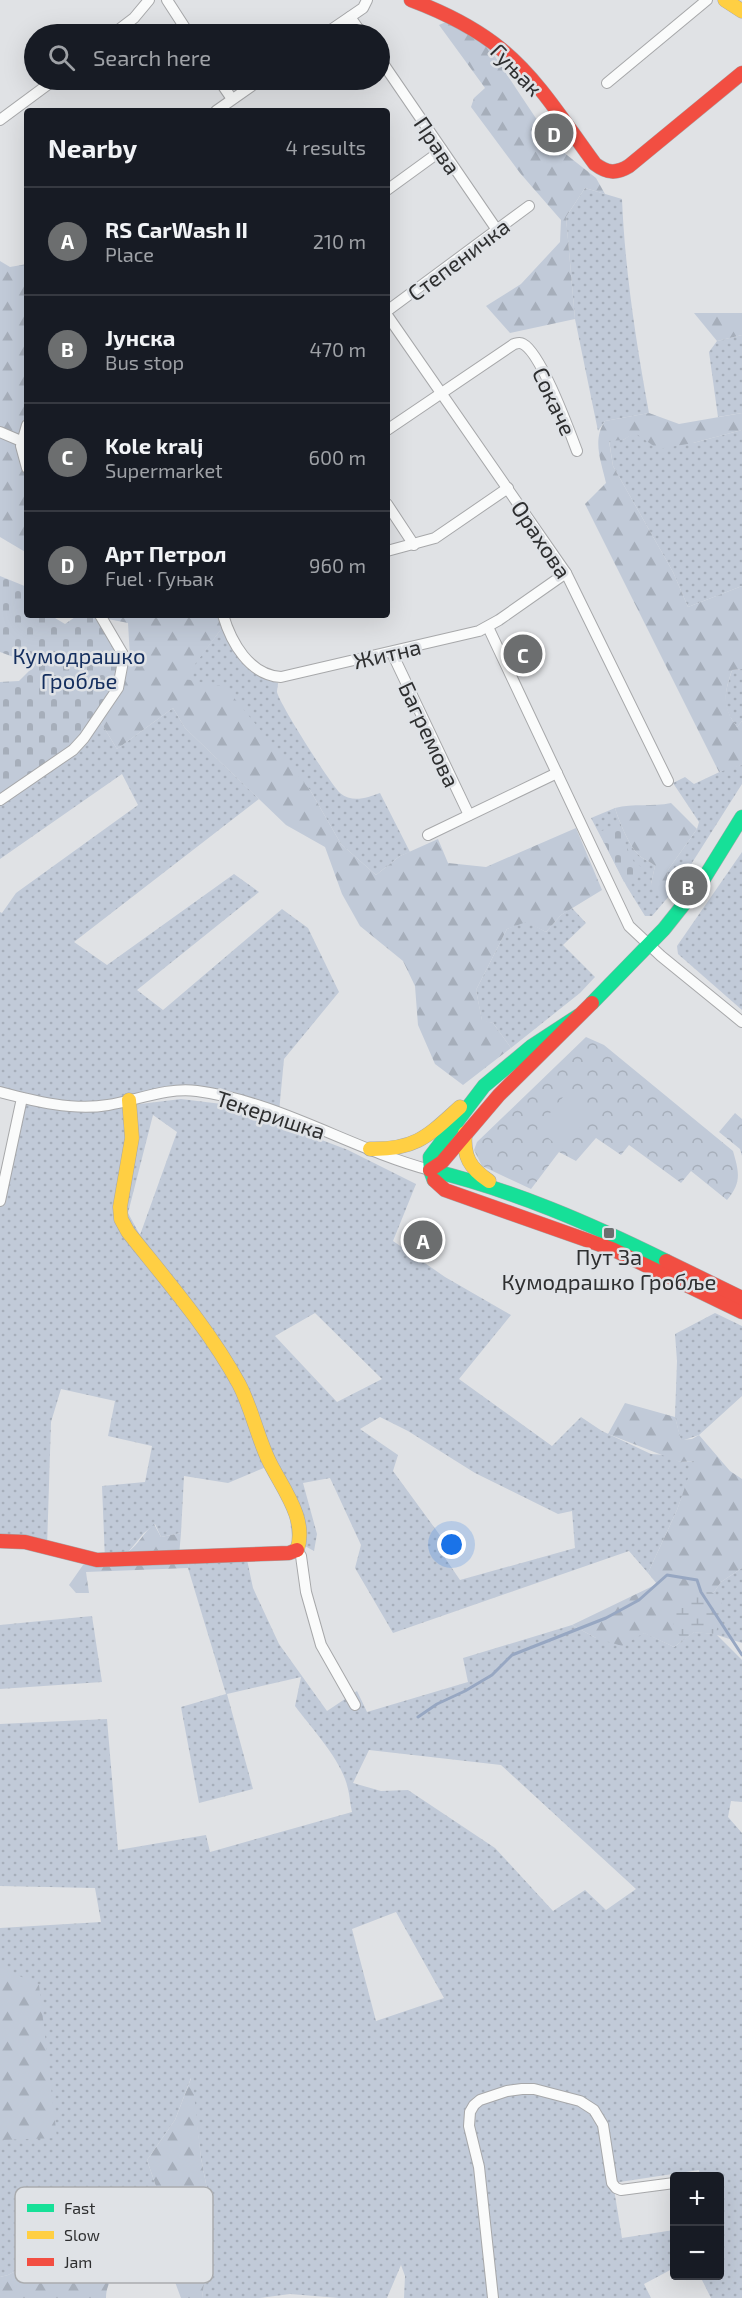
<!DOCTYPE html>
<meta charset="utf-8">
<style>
:root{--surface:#171b24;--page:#242831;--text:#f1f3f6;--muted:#9ea1a6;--line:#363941;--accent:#6c6e6f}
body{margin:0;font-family:"Exo 2",sans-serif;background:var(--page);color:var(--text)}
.controls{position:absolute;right:18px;bottom:18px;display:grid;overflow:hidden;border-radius:6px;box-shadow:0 6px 24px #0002}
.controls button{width:54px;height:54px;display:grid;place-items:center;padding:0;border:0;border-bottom:2px solid var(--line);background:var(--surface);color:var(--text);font:30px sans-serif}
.you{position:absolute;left:452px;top:1545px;width:21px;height:21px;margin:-15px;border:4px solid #fff;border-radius:50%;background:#1a73e8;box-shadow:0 0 0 9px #1a73e833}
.badge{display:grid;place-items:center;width:39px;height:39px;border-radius:50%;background:var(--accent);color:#fff;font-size:20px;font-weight:700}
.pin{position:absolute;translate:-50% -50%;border:3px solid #fff;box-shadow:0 2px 6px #0006}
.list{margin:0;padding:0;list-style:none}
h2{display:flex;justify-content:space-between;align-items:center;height:78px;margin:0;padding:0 24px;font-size:26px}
h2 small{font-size:20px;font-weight:400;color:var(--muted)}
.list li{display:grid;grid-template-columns:39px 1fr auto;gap:18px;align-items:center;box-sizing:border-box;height:108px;padding:0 24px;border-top:2px solid var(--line)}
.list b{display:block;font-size:22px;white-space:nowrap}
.list p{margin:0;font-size:20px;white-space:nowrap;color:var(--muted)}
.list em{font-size:20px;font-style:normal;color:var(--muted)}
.icon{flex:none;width:33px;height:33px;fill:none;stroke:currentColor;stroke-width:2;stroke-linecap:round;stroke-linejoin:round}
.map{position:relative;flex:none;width:742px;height:2298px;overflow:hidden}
.search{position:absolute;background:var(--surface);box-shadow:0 6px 24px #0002;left:24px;top:24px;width:366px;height:66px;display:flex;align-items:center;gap:15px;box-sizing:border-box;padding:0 21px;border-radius:33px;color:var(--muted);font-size:22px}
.panel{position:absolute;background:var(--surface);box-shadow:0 6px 24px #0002;left:24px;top:108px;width:366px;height:510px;border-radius:6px}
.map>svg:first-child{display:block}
</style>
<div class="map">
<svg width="742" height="2298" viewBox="0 0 742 2298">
<defs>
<pattern id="grass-dots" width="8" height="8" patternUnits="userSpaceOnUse" patternTransform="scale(1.5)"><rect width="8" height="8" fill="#c1cad8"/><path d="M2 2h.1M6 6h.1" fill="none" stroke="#a6aeba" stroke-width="1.8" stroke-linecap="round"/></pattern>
<pattern id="forest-firs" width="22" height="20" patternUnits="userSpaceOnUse" patternTransform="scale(1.5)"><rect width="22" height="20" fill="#c1cad8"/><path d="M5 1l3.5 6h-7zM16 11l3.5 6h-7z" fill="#a6aeba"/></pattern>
<pattern id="wetland-marsh" width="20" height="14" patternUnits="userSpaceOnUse" patternTransform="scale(1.5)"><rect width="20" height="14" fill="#c1cad8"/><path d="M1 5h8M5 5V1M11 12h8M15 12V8" fill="none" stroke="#a6aeba"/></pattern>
<pattern id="cemetery-stones" width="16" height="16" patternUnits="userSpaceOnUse" patternTransform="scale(1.5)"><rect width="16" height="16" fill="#c1cad8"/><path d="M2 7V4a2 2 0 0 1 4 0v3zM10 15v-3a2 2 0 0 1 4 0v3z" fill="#a6aeba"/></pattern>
<pattern id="park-crowns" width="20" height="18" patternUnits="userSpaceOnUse" patternTransform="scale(1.5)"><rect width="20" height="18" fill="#c1cad8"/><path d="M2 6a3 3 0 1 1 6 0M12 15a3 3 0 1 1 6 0" fill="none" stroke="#a6aeba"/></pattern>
</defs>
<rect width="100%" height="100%" fill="#e0e2e5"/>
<g fill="url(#grass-dots)" fill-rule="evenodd">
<path d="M585,188L622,199C625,271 636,342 649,413L605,421L598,431L575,319L566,217Z"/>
<path d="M742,335V413L718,417L709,352L717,341Z"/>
<path d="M742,430V586L688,607L673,572L613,466L609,440H623L635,432L693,443Z"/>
<path d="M222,628C236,658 244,674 278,683C278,686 277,689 277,692C279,703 331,785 340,793C352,803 367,798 380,793L410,852L400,856L376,875L341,844L310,790L183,679Z"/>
<path d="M742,669V721L737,727C721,705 724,696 732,670Z"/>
<path d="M173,708L185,728L259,799L74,942L107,965L234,874L259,892L137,990L163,1010L282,909L308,928L339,992L284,1059L279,1112L196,1091L130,1100L140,1104L181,1099L230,1105L348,1150L416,1184L393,1241L445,1277L511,1315L459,1379L552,1446L581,1417L602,1431L651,1454L667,1455L680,1462L695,1461L677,1510L648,1573L629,1551L393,1633L355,1568L361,1545L330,1478L303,1483L317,1534L314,1551L292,1539L288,1497L271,1465L228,1483L184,1476L181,1533L161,1537L155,1524L144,1533L129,1551L105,1560L102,1486L145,1482L152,1446L108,1436L115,1401L61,1389L51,1422L47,1548L0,1541V1201L22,1098L0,1092V912L2,913L16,893L138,805L122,774L0,859V800L97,716L117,749ZM153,1115L177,1132L140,1235L128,1213ZM315,1313L382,1379L337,1402L275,1336ZM380,1417L408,1431L475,1473L558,1514L572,1511L575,1548L460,1580L441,1552L442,1538L393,1471L398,1455L360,1429Z"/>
<path d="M742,765V784L690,866L670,895L652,916H645L627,887L591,818L615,808C619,821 629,846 639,855C644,860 650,861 655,866L651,884L667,891L668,870L697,829L699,822L673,783L685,777L694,784L728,768Z"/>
<path d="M742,852V1010L678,954L677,946Z"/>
<path d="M572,908L586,923L563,945L595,977L580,993L511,1048L493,1023L482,1021L476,990L507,929L526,921L546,932L561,915Z"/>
<path d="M715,1313L742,1326V1396L699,1435L681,1441L675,1417L677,1361L675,1334Z"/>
<path d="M246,1555L253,1588L279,1644L327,1711L357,1691L367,1712L468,1682L463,1658L572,1625L596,1638L645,1633L674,1647L694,1632L716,1634L708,1601L721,1582L742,1568V1643L717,1635L742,1660V1802L731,1801L728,1817L742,1833V2298H711L700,2276H720V2176H700L699,2170L613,2183L622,2238L674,2230V2268L644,2284L651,2298H404L405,2276L401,2265L387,2298H339L290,2294L260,2298H202L213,2220L201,2158L191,2078L175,2120L147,2160L164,2210L163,2251L42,2257L8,2275L0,2277V1928L101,1922L95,1888L0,1886V1724L107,1719L118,1850L206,1835L210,1852L352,1812C350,1804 350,1797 348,1789C342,1760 312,1729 295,1706L301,1677L227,1694L253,1789L199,1803L181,1707L226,1694L188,1568L189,1556ZM369,1750L501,1765L636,1889L606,1910L585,1890L553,1911L495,1848L408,1790L381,1791L353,1783ZM396,1912L444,1998L376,2021L352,1929Z"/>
<path d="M92,1616L102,1682L0,1689V1625Z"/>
</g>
<g fill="url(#forest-firs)">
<path d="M448,21L490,49L553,144L596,178L605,194L585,188L566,217L575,319L510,333L486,306L521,284L560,242L561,220L520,173L471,107L474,98L485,88L439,25Z"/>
<path d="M0,261L10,267L27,264V553L0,537Z"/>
<path d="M694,313H742V335L717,341Z"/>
<path d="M649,413L679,424L742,413V430L693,443L658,449L635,433L623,440L609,441L613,466L673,572L688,607L742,586V669L732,670C724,694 722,706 737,727L742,721V765L719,772L585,504L606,483C601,461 592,440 605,421Z"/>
<path d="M99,615H218L222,628L184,679L225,687L310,790L341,844L376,875L400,856L438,839L448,863L486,867L576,828L602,890L561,915L546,932L526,922L507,929L476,990L482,1020L493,1023L511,1048L463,1085L435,1064L418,1025L415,986L403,961L360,926L342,894L325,847L286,825L185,728L173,708L117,749L97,716L118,688L130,658L128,623L108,619Z"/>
<path d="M671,803L697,829L668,870L666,892L660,895L655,892L651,884L655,866C650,861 644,860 639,855C629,846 619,821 615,808C633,803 653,807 671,803Z"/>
<path d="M625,1403L675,1417L681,1440L692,1439L699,1435L730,1471L742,1479V1568L721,1582L708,1601L716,1634L694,1632L674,1647L644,1633L622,1646L596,1638L572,1625L657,1584L648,1573L677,1510L694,1461L680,1462L608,1434Z"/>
<path d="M154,1524L161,1537L181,1533L179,1556H189L188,1568L86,1572L89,1593H76L69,1585L83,1565C98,1562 116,1561 128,1552C138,1545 144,1532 154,1524Z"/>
<path d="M0,1967L39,1985L57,2138L0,2140Z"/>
<path d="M192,2076L201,2158L213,2220L202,2298H181L172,2274C148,2270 106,2263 106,2298H0V2277L8,2275L42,2257L162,2251L164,2210L147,2160L175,2120Z"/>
</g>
<path fill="url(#wetland-marsh)" d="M705,1588L722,1599L716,1634L694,1632L682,1641L670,1617C684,1608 690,1596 705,1588Z"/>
<g fill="url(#cemetery-stones)">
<path d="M0,576L27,587V615H50L65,624L78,615H94L122,650V673L73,750L0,800V682L19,681L35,665L0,652Z"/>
<path d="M619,824L626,839L624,842L634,862L644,869L637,879L624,882L599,832Z"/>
</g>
<g fill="url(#park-crowns)">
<path d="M586,1037L604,1045L733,1151C739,1172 742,1182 727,1200L691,1171L681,1183L629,1145L621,1155L596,1138L576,1161L559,1152L531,1189L482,1166L474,1150L477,1142Z"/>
<path d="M735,1113L742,1119V1156L740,1149L719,1132Z"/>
</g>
<path fill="#c1cad8" d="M567,1092L592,1112L562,1149L537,1129Z"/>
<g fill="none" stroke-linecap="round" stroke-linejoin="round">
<path stroke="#97a7c2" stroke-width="3" d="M418,1717L437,1704L465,1691L492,1675L512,1655L606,1618L639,1600L667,1575L697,1580L701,1592L742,1655"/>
<defs>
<g id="street">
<path d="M167,0L189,34"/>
<path d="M350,17L362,34"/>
<path d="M113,34L134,18L149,0"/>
<path d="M325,34L363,8L367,0"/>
<path d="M380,59L497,230"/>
<path d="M219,80L232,99"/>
<path d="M607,83L707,0"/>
<path d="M216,111L260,80"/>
<path d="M0,120L54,80"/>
<path d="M387,190L442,150"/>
<path d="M387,311L529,206"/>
<path d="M387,315L566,573L668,781"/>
<path d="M27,425L21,446L27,468"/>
<path d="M387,430L514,344C518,343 520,342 523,344C541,353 569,430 577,451"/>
<path d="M0,432L21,441"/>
<path d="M387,504L414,545"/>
<path d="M387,551L435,538L508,488"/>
<path d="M223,615C231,642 249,675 281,677L479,631L499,620L566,573"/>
<path d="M488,627L629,926L661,956L742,1022"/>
<path d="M392,653L469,815"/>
<path d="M0,800L73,750L84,738L118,688L124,656L100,615"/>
<path d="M428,835L557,773"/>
<path d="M0,1092C34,1101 73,1111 108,1105C138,1100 167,1087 197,1091C280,1102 351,1149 430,1170"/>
<path d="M0,1201L22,1098"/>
<path d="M297,1550L301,1556L306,1592L321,1645L355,1705"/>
<path d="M493,2298L479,2167L469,2126L470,2112L474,2105L480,2100L507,2091L522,2089H534L580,2101L594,2110L603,2125L612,2183L616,2188L621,2190L674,2183"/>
</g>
<g id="fast">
<path d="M592,1003L664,929L703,880L742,817"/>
<path d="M430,1170C513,1190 589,1223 666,1261"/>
<path d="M434,1180L431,1172L430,1157L484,1086L532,1046L578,1016"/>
</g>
<g id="slow">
<path d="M725,0L742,11"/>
<path d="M129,1100L132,1138L120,1207L121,1219L128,1232C167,1281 209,1329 239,1384C252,1409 257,1436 269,1461C282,1488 308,1519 297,1550"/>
<path d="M465,1133C463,1157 470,1168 489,1181"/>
<path d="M370,1149C416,1150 428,1136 460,1107"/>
</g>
<g id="jam">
<path d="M411,0C443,12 474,27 501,49C539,80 566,125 595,164C607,173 616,174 629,166L742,73"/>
<path d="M430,1170L442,1162L499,1095L592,1003"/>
<path d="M434,1180L445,1190L612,1249L742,1312"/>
<path d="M666,1261L742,1298"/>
<path d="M0,1541L25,1542L97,1560L289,1553L297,1550"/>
</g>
</defs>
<use href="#street" stroke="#a7a8aa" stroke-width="12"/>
<use href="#fast" stroke="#a7a8aa" stroke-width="15"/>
<use href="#slow" stroke="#a7a8aa" stroke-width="15"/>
<use href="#jam" stroke="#a7a8aa" stroke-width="15"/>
<use href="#street" stroke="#fafbfb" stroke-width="10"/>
<use href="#fast" stroke="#16e098" stroke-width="14"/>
<use href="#slow" stroke="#ffcf43" stroke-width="14"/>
<use href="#jam" stroke="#f24e42" stroke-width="14"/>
</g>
<rect fill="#6c6e6f" stroke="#dfe2e6" stroke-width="2" x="603" y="1227" width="12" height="12" rx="3"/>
<g text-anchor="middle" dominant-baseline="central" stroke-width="5" stroke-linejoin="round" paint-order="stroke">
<g font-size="22" fill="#2e2f30" stroke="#dfe2e6">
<text transform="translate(517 69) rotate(46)">Гуњак</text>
<text transform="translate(438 145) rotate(56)">Права</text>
<text transform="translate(458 259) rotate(-37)">Степеничка</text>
<text transform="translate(555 401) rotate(65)">Сокаче</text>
<text transform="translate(542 539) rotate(56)">Орахова</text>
<text transform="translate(387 653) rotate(-13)">Житна</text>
<text transform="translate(430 734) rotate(65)">Багремова</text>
<text transform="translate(271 1114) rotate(18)">Текеришка</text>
</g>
<g font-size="22" fill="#142e5e" stroke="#dfe2e6">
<text x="79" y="655">Кумодрашко<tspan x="79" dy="25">Гробље</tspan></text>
</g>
<g font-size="22" fill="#2e2f30" stroke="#dfe2e6">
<text x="609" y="1256">Пут За<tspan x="609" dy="25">Кумодрашко Гробље</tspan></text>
</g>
</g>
<rect x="15" y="2187" width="198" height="96" rx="9" fill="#dfe2e6" stroke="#aaacaf" stroke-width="1.5"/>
<rect x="27" y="2204" width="27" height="8" fill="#16e098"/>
<rect x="27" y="2231" width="27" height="8" fill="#ffcf43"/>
<rect x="27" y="2258" width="27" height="8" fill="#f24e42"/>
<g font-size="16" fill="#2e2f30">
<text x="64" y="2214">Fast</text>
<text x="64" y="2241">Slow</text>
<text x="64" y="2268">Jam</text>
</g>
</svg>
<div class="controls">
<button>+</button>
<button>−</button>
</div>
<div class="you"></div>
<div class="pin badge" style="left:423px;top:1240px">A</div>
<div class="pin badge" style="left:688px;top:886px">B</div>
<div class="pin badge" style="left:523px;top:654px">C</div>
<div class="pin badge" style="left:554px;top:133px">D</div>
<div class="search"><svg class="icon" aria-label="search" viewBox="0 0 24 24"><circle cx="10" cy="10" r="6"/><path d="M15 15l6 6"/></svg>Search here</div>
<section class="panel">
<h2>Nearby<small>4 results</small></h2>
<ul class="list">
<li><span class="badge">A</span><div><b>RS CarWash II</b><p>Place</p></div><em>210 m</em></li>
<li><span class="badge">B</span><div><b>Јунска</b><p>Bus stop</p></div><em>470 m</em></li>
<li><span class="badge">C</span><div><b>Kole kralj</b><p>Supermarket</p></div><em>600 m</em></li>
<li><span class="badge">D</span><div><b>Арт Петрол</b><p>Fuel · Гуњак</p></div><em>960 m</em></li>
</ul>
</section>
</div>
